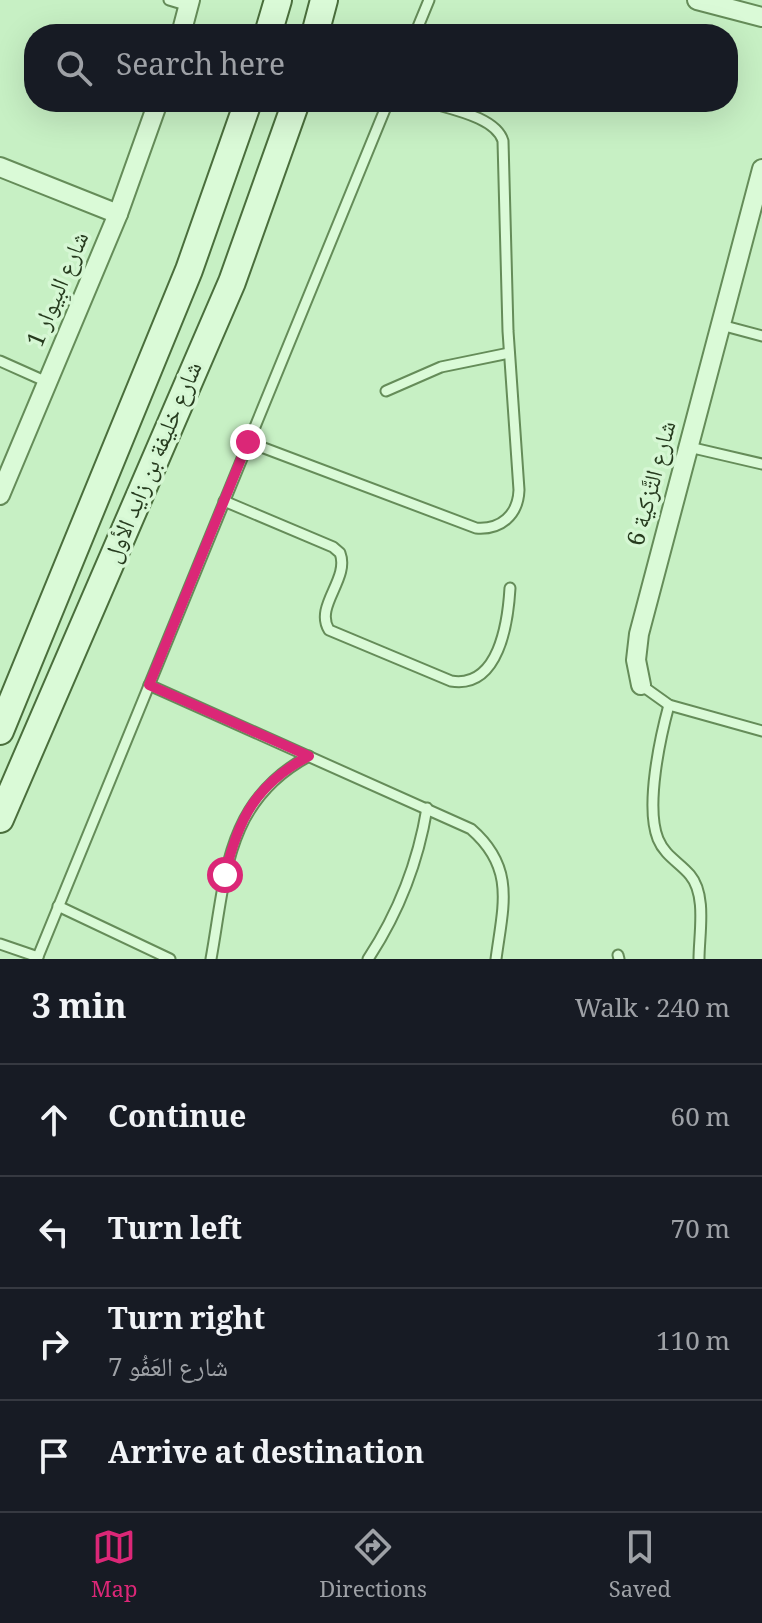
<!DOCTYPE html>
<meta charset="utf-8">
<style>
:root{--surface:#171b24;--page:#20242c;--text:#f1f3f6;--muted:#9ea1a6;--line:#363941;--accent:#db2777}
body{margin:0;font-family:Georgia,"Noto Naskh Arabic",serif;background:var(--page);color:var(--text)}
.stop{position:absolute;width:24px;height:24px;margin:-18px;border:6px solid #db2777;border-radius:50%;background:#fff}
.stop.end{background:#db2777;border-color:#fff;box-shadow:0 2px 8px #0008}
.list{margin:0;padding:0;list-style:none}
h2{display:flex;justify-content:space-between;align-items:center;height:104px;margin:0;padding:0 32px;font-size:34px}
h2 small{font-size:26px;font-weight:400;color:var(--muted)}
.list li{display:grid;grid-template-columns:52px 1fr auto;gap:24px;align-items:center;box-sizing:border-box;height:112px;padding:0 32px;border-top:2px solid var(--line)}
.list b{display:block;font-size:30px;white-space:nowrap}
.list p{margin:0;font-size:26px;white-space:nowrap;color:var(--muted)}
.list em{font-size:26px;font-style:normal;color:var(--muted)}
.icon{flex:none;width:44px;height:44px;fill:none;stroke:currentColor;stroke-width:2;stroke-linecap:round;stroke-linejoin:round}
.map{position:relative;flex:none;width:762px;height:959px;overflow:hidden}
.search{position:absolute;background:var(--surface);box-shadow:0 8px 32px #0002;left:24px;right:24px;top:24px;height:88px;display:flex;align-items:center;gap:20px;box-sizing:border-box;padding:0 28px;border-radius:32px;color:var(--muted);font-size:30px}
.sheet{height:552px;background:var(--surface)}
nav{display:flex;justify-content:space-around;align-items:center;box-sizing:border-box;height:112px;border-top:2px solid var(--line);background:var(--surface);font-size:22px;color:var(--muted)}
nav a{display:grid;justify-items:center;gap:4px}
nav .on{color:var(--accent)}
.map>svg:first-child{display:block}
</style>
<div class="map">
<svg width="762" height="959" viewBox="0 0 762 959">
<rect width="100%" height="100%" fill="#c7f0c4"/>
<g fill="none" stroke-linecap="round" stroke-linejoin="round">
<defs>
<g id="service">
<path d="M169,0L189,6"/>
<path d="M415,34L429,0"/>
<path d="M721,325L762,336"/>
<path d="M0,361L47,382"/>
<path d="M386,391L441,367L509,353"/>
<path d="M248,442L476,528C501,530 518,515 519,490L508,331L503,141C496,117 450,109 428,102"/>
<path d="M689,447L762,464"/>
<path d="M224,501L333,547L340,553C350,579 314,606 329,630L451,681C499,689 508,622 510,588"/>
<path d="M149,685L471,829C516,868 503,906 496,959"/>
<path d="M641,685L669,705L762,731"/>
<path d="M669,705C660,738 645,807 658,839C665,856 679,862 690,875C707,895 699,934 699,959"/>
<path d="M58,906L170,959"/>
<path d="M0,944L38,957"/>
<path d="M618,955L619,959"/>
<path d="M37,959L388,102"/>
<path d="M211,959C226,876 225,801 309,756"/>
<path d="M368,959C399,912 418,863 427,808"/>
</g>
<g id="minor">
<path d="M697,0L762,17"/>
<path d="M181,34L190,0"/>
<path d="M0,167L118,214"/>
<path d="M0,495L118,214L158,102"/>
<path d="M641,685L636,660L639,634L762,169"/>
</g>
<g id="secondary">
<path d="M268,34L278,0"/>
<path d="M315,34L324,0"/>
<path d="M0,731L189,270L248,102"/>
<path d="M0,819L232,282L296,102"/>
</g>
</defs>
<use href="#service" stroke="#658c59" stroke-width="13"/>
<use href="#minor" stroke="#658c59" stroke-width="22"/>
<use href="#secondary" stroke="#4a6e3c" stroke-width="30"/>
<use href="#service" stroke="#dafad7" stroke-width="9"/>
<use href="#minor" stroke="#dafad7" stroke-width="18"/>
<use href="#secondary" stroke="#dafad7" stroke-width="26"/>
</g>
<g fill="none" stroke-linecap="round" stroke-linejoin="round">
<path stroke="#db2777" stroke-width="10" d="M225,875C238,819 256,784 309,756L149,685L248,442"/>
</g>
<g text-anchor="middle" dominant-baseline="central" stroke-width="7" stroke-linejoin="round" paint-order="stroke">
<g font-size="24" fill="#263b1e" stroke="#d6f7d4">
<text transform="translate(60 290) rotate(-67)">شارع البِيوار 1</text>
<text transform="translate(155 463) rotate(-67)">شارع خليفة بن زايد الأول</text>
<text transform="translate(654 484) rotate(-75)">شارع التَّزكية 6</text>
</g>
</g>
</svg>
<div class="stop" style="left:225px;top:875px"></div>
<div class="stop end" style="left:248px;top:442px"></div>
<div class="search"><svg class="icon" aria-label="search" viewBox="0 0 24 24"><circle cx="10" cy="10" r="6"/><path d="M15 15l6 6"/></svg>Search here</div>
</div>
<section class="sheet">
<h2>3 min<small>Walk · 240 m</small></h2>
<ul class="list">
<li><svg class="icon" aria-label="ahead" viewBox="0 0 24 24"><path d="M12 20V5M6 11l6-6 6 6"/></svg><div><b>Continue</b></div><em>60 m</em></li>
<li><svg class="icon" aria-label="left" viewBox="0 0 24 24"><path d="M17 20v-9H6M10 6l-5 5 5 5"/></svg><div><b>Turn left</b></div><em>70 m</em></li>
<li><svg class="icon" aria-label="right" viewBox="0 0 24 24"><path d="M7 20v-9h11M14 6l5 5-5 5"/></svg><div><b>Turn right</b><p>شارع العَفُو 7</p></div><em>110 m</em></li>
<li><svg class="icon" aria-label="arrive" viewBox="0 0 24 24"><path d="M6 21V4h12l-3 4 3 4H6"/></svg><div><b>Arrive at destination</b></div></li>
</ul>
</section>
<nav>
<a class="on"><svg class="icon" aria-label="map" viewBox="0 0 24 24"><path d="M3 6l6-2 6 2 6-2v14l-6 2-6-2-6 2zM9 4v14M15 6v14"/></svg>Map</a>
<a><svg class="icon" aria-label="directions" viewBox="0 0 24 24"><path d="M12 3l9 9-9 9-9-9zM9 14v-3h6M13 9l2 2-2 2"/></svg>Directions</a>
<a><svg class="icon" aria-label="saved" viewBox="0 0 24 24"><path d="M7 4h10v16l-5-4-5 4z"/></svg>Saved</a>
</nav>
